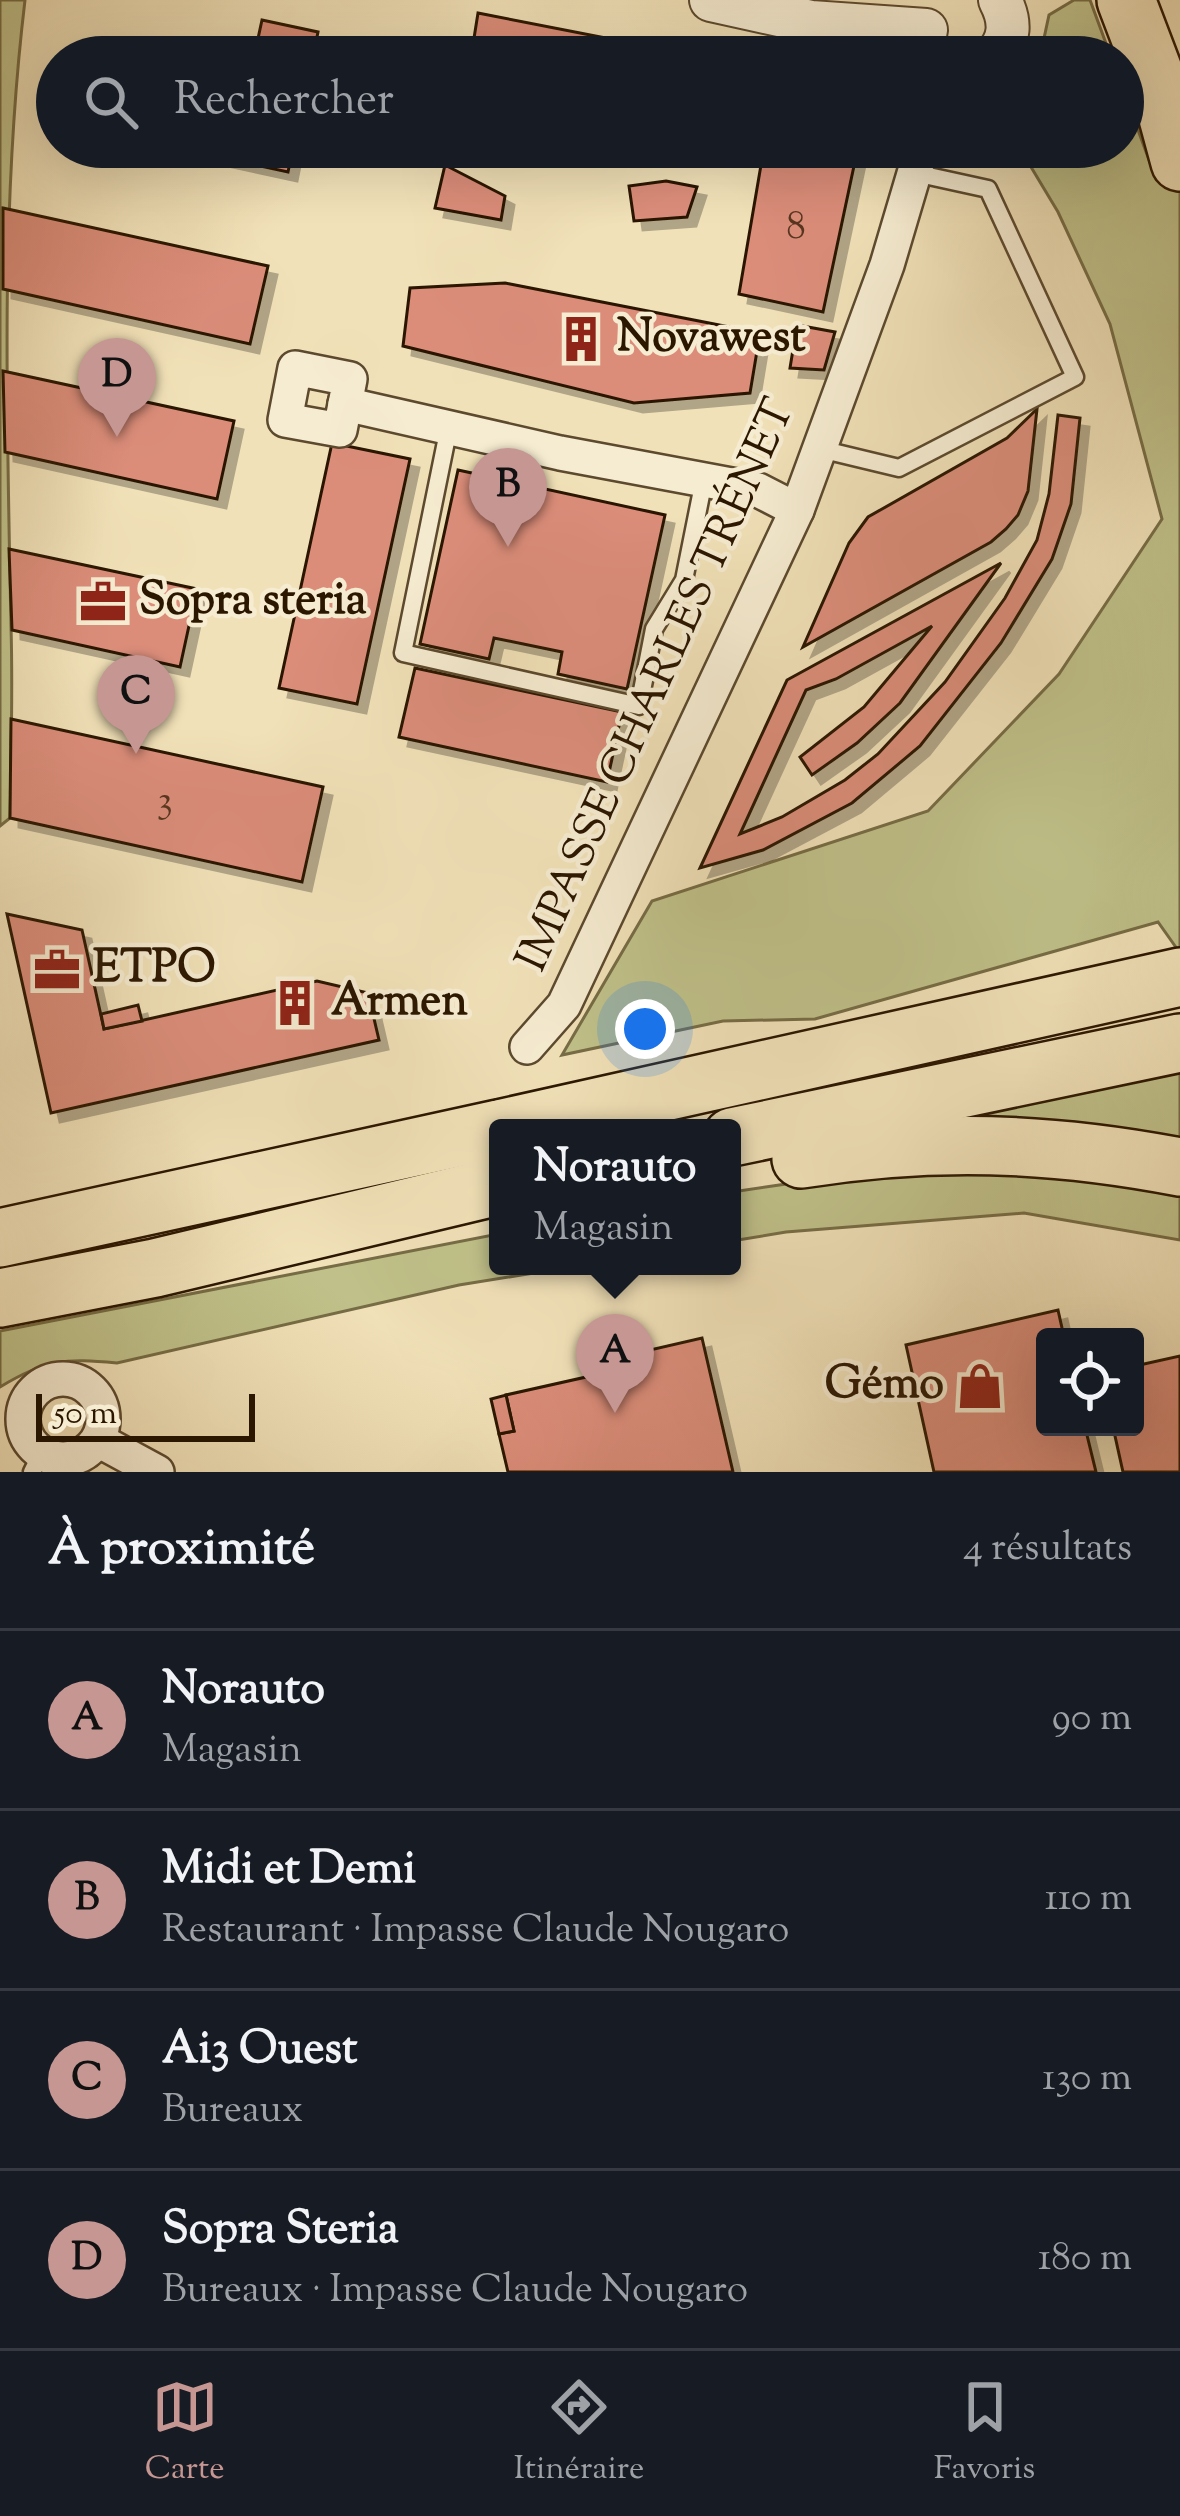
<!DOCTYPE html>
<html lang="fr">
<meta charset="utf-8">
<style>
:root{--surface:#171b24;--page:#242831;--text:#f1f3f6;--muted:#9ea1a6;--line:#363941;--accent:#c59692}
body{margin:0;font-family:"Sorts Mill Goudy",serif;background:var(--page);color:var(--text)}
.controls{position:absolute;right:36px;bottom:36px;display:grid;overflow:hidden;border-radius:12px;box-shadow:0 12px 48px #0002}
.controls button{width:108px;height:108px;display:grid;place-items:center;padding:0;border:0;border-bottom:3px solid var(--line);background:var(--surface);color:var(--text);font:60px sans-serif}
.scale{position:absolute;left:36px;bottom:30px;width:219px;box-sizing:border-box;padding-left:12px;border:6px solid #2b1600;border-top:0;font-size:33px;line-height:42px;white-space:nowrap;color:#2b1600;-webkit-text-stroke:9px #f6ecd1;paint-order:stroke}
.you{position:absolute;left:645px;top:1029px;width:42px;height:42px;margin:-30px;border:9px solid #fff;border-radius:50%;background:#1a73e8;box-shadow:0 0 0 18px #1a73e833}
.badge{display:grid;place-items:center;width:78px;height:78px;border-radius:50%;background:var(--accent);color:#111;font-size:39px;font-weight:700}
.pin{position:absolute;translate:-50% -99px;filter:drop-shadow(0 3px 6px #0008)}
.pin::after{content:'';position:absolute;top:63px;width:42px;height:36px;background:inherit;clip-path:polygon(0 0,100% 0,50% 100%)}
.popup{position:absolute;left:489px;top:1119px;width:252px;height:156px;box-sizing:border-box;display:grid;place-content:center;border-radius:12px;background:var(--surface);filter:drop-shadow(0 3px 9px #0005);font-size:39px;white-space:nowrap;color:var(--muted)}
.popup b{font-size:45px;color:var(--text)}
.popup::after{content:'';position:absolute;left:50%;top:100%;margin-left:-24px;border:24px solid transparent;border-top-color:var(--surface)}
.list{margin:0;padding:0;list-style:none}
h2{display:flex;justify-content:space-between;align-items:center;height:156px;margin:0;padding:0 48px;font-size:51px}
h2 small{font-size:39px;font-weight:400;color:var(--muted)}
.list li{display:grid;grid-template-columns:78px 1fr auto;gap:36px;align-items:center;box-sizing:border-box;height:180px;padding:0 48px;border-top:3px solid var(--line)}
.list b{display:block;font-size:45px;white-space:nowrap}
.list p{margin:0;font-size:39px;white-space:nowrap;color:var(--muted)}
.list em{font-size:39px;font-style:normal;color:var(--muted)}
.icon{flex:none;width:66px;height:66px;fill:none;stroke:currentColor;stroke-width:2;stroke-linecap:round;stroke-linejoin:round}
.map{position:relative;flex:none;width:1180px;height:1472px;overflow:hidden}
.search{position:absolute;background:var(--surface);box-shadow:0 12px 48px #0002;left:36px;right:36px;top:36px;height:132px;display:flex;align-items:center;gap:30px;box-sizing:border-box;padding:0 42px;border-radius:66px;color:var(--muted);font-size:45px}
.sheet{height:876px;background:var(--surface)}
nav{display:flex;justify-content:space-around;align-items:center;box-sizing:border-box;height:168px;border-top:3px solid var(--line);background:var(--surface);font-size:33px;color:var(--muted)}
nav a{display:grid;justify-items:center;gap:6px}
nav .on{color:var(--accent)}
.map>svg:first-child{display:block}
</style>
<div class="map">
<svg width="1180" height="1472" viewBox="0 0 1180 1472">
<defs>
<filter id="shadow"><feDropShadow dx="9" dy="9" stdDeviation="0" flood-color="#0004"/></filter>
</defs>
<rect width="100%" height="100%" fill="#f1e1b8"/>
<filter id="stains"><feTurbulence type="fractalNoise" baseFrequency=".00167" numOctaves="4"/><feColorMatrix values="0 0 0 0 .2 0 0 0 0 .09 0 0 0 0 .02 0 0 0 .5 -.17"/></filter>
<radialGradient id="worn" r=".72"><stop offset=".6" stop-color="#630" stop-opacity="0"/><stop offset="1" stop-color="#630" stop-opacity=".3"/></radialGradient>
<g fill="#c0c18a" stroke="#766c45" stroke-width="3">
<path d="M0,0H25C0,208 7,417 11,627C13,691 11,755 10,818L0,826Z"/>
<path d="M1074,0H1090L1111,57H1040L1049,15Z"/>
<path d="M1123,89L1156,179L1180,170V953L1158,922L815,1019L723,1021L562,1055L652,901L928,811L1059,674L1162,519L1110,324L1058,212L1019,147H1123Z"/>
<path d="M1180,1061V1240L1024,1213L786,1232L732,1241V1192L793,1183L838,1132Z"/>
<path d="M498,1234V1266H577L459,1285L117,1363C65,1358 46,1359 0,1387V1331Z"/>
</g>
<g fill="#db8d7a" stroke="#2b1600" stroke-width="3" filter="url(#shadow)">
<path d="M478,13L657,48L684,57H471Z"/>
<path d="M262,20L318,32L313,57H254Z"/>
<path d="M173,147H293L288,172Z"/>
<path d="M772,147H858L823,312L739,294L761,165Z"/>
<path d="M445,165L505,196L501,220L435,208Z"/>
<path d="M666,181L697,187L687,217L634,221L629,186Z"/>
<path d="M3,208L268,266L250,344L3,289Z"/>
<path d="M505,283L760,333L750,393L634,403L403,346L410,288Z"/>
<path d="M797,325L835,332L824,370L790,368Z"/>
<path d="M3,371L234,421L217,499L5,452Z"/>
<path d="M1037,409L1028,491L1018,515L1006,529L991,542L803,647L849,543L868,517L1007,438Z"/>
<path d="M1058,415L1080,418L1071,504L1052,559L1001,643L920,746L852,803L763,850L700,868L787,680L1001,563L900,703L857,743L812,775L800,757L864,707L932,626L836,679L806,690L740,834L782,817L845,780L878,754L945,682L1005,598L1037,540L1049,494Z"/>
<path d="M332,443L410,459L357,704L279,688Z"/>
<path d="M458,470L665,515L627,689L558,674L562,652L494,638L489,659L420,644Z"/>
<path d="M9,549L197,589L180,667L12,630Z"/>
<path d="M415,668L622,712L607,782L399,737Z"/>
<path d="M11,719L323,787L302,882L10,818Z"/>
<path d="M7,914L82,930L104,1029L317,981L368,993L379,1040L51,1113Z"/>
<path d="M138,1005L142,1021L104,1029L101,1014Z"/>
<path d="M1058,1310L1064,1337H1045V1427H1085L1096,1472H934L906,1345Z"/>
<path d="M702,1338L733,1472H508L499,1434L514,1431L506,1395L644,1364L641,1352Z"/>
<path d="M1180,1356V1472H1123L1113,1427H1135V1366Z"/>
<path d="M506,1395L514,1431L499,1434L491,1399Z"/>
</g>
<g fill="none" stroke-linecap="round" stroke-linejoin="round">
<defs>
<g id="service">
<path d="M449,427L403,653L639,706L654,629L684,580L704,480"/>
<path d="M820,449L899,468L1075,377L988,189L915,173"/>
<path d="M32,1472L41,1454"/>
</g>
<g id="minor">
<path d="M295,368L350,379L340,430L285,420Z"/>
<path d="M345,404L560,453L758,490L797,510"/>
<path d="M527,1047L564,1005L797,510L887,265L922,147"/>
<circle cx="63" cy="1419" r="40"/>
<path d="M98,1440L157,1472"/>
</g>
<g id="tertiary">
<path d="M711,0L811,22L926,30"/>
<path d="M994,57C1011,40 1011,21 1000,0"/>
</g>
<g id="trunk">
<path d="M1126,0L1161,92L1180,162"/>
<path d="M503,1128L1180,977"/>
<path d="M732,1137L1180,1043"/>
<path d="M801,1159C933,1138 1049,1142 1180,1167"/>
<path d="M0,1238L498,1129"/>
<path d="M0,1298L155,1268L498,1186"/>
</g>
</defs>
<use href="#service" stroke="#5c492e" stroke-width="21"/>
<use href="#minor" stroke="#5c492e" stroke-width="38"/>
<use href="#tertiary" stroke="#5c492e" stroke-width="46"/>
<use href="#trunk" stroke="#2b1600" stroke-width="62"/>
<use href="#service" stroke="#f6ecd1" stroke-width="16"/>
<use href="#minor" stroke="#f6ecd1" stroke-width="33"/>
<use href="#tertiary" stroke="#f6ecd1" stroke-width="42"/>
<use href="#trunk" stroke="#f1e1b8" stroke-width="57"/>
</g>
<defs>
<symbol id="building-bare" viewBox="-9 -9 18 18"><path d="M-4-6H4V6H1V3H-1V6H-4ZM-2.5-4.3h1.7v1.8h-1.7ZM.8-4.3h1.7v1.8H.8ZM-2.5-1h1.7V.8h-1.7ZM.8-1h1.7V.8H.8Z" fill="#8f2418" stroke="#f6ecd1" stroke-width="2.5" paint-order="stroke"/></symbol>
<symbol id="office-bare" viewBox="-9 -9 18 18"><path d="M-6-3h4V-5.5h4V-3h4V5H-6ZM-1-4.5V-3h2v-1.5ZM-6 0V1H6V0Z" fill="#8f2418" stroke="#f6ecd1" stroke-width="2.5" paint-order="stroke"/></symbol>
<symbol id="shop-bare" viewBox="-9 -9 18 18"><path d="M-5-2.5h2.3a2.7 3.5 0 0 1 5.4 0H5L5.5 6h-11ZM-1.5-2.5h3a1.5 2.3 0 0 0-3 0Z" fill="#8f2418" stroke="#f6ecd1" stroke-width="2.5" paint-order="stroke"/></symbol>
</defs>
<g fill-rule="evenodd">
<use href="#building-bare" x="548" y="306" width="66" height="66"/>
<use href="#office-bare" x="70" y="569" width="66" height="66"/>
<use href="#office-bare" x="24" y="937" width="66" height="66"/>
<use href="#building-bare" x="262" y="970" width="66" height="66"/>
<use href="#shop-bare" x="947" y="1353" width="66" height="66"/>
</g>
<g text-anchor="middle" dominant-baseline="central" stroke-width="9" stroke-linejoin="round" paint-order="stroke">
<g font-size="39" fill="#57341e">
<text x="796" y="229">8</text>
<text x="165" y="803">3</text>
</g>
<g font-size="45" font-weight="bold" fill="#2b1600" stroke="#f6ecd1" text-anchor="start">
<text x="617" y="339">Novawest</text>
<text x="139" y="602">Sopra steria</text>
<text x="93" y="970">ETPO</text>
<text x="331" y="1003">Armen</text>
<text x="944" y="1386" text-anchor="end">Gémo</text>
</g>
<g font-size="45" fill="#2b1600" stroke="#f6ecd1">
<text transform="translate(658 686) rotate(-66)">IMPASSE CHARLES TRÉNET</text>
</g>
</g>
<rect width="100%" height="100%" filter="url(#stains)"/>
<rect width="100%" height="100%" fill="url(#worn)"/>
</svg>
<div class="controls">
<button><svg class="icon" aria-label="locate" viewBox="0 0 24 24"><circle cx="12" cy="12" r="6"/><path d="M12 2v4M12 18v4M2 12h4M18 12h4"/></svg></button>
</div>
<div class="scale">50 m</div>
<div class="you"></div>
<div class="pin badge" style="left:615px;top:1413px">A</div>
<div class="popup"><b>Norauto</b>Magasin</div>
<div class="pin badge" style="left:508px;top:547px">B</div>
<div class="pin badge" style="left:136px;top:754px">C</div>
<div class="pin badge" style="left:117px;top:437px">D</div>
<div class="search"><svg class="icon" aria-label="search" viewBox="0 0 24 24"><circle cx="10" cy="10" r="6"/><path d="M15 15l6 6"/></svg>Rechercher</div>
</div>
<section class="sheet">
<h2>À proximité<small>4 résultats</small></h2>
<ul class="list">
<li><span class="badge">A</span><div><b>Norauto</b><p>Magasin</p></div><em>90 m</em></li>
<li><span class="badge">B</span><div><b>Midi et Demi</b><p>Restaurant · Impasse Claude Nougaro</p></div><em>110 m</em></li>
<li><span class="badge">C</span><div><b>Ai3 Ouest</b><p>Bureaux</p></div><em>130 m</em></li>
<li><span class="badge">D</span><div><b>Sopra Steria</b><p>Bureaux · Impasse Claude Nougaro</p></div><em>180 m</em></li>
</ul>
</section>
<nav>
<a class="on"><svg class="icon" aria-label="map" viewBox="0 0 24 24"><path d="M3 6l6-2 6 2 6-2v14l-6 2-6-2-6 2zM9 4v14M15 6v14"/></svg>Carte</a>
<a><svg class="icon" aria-label="directions" viewBox="0 0 24 24"><path d="M12 3l9 9-9 9-9-9zM9 14v-3h6M13 9l2 2-2 2"/></svg>Itinéraire</a>
<a><svg class="icon" aria-label="saved" viewBox="0 0 24 24"><path d="M7 4h10v16l-5-4-5 4z"/></svg>Favoris</a>
</nav>
